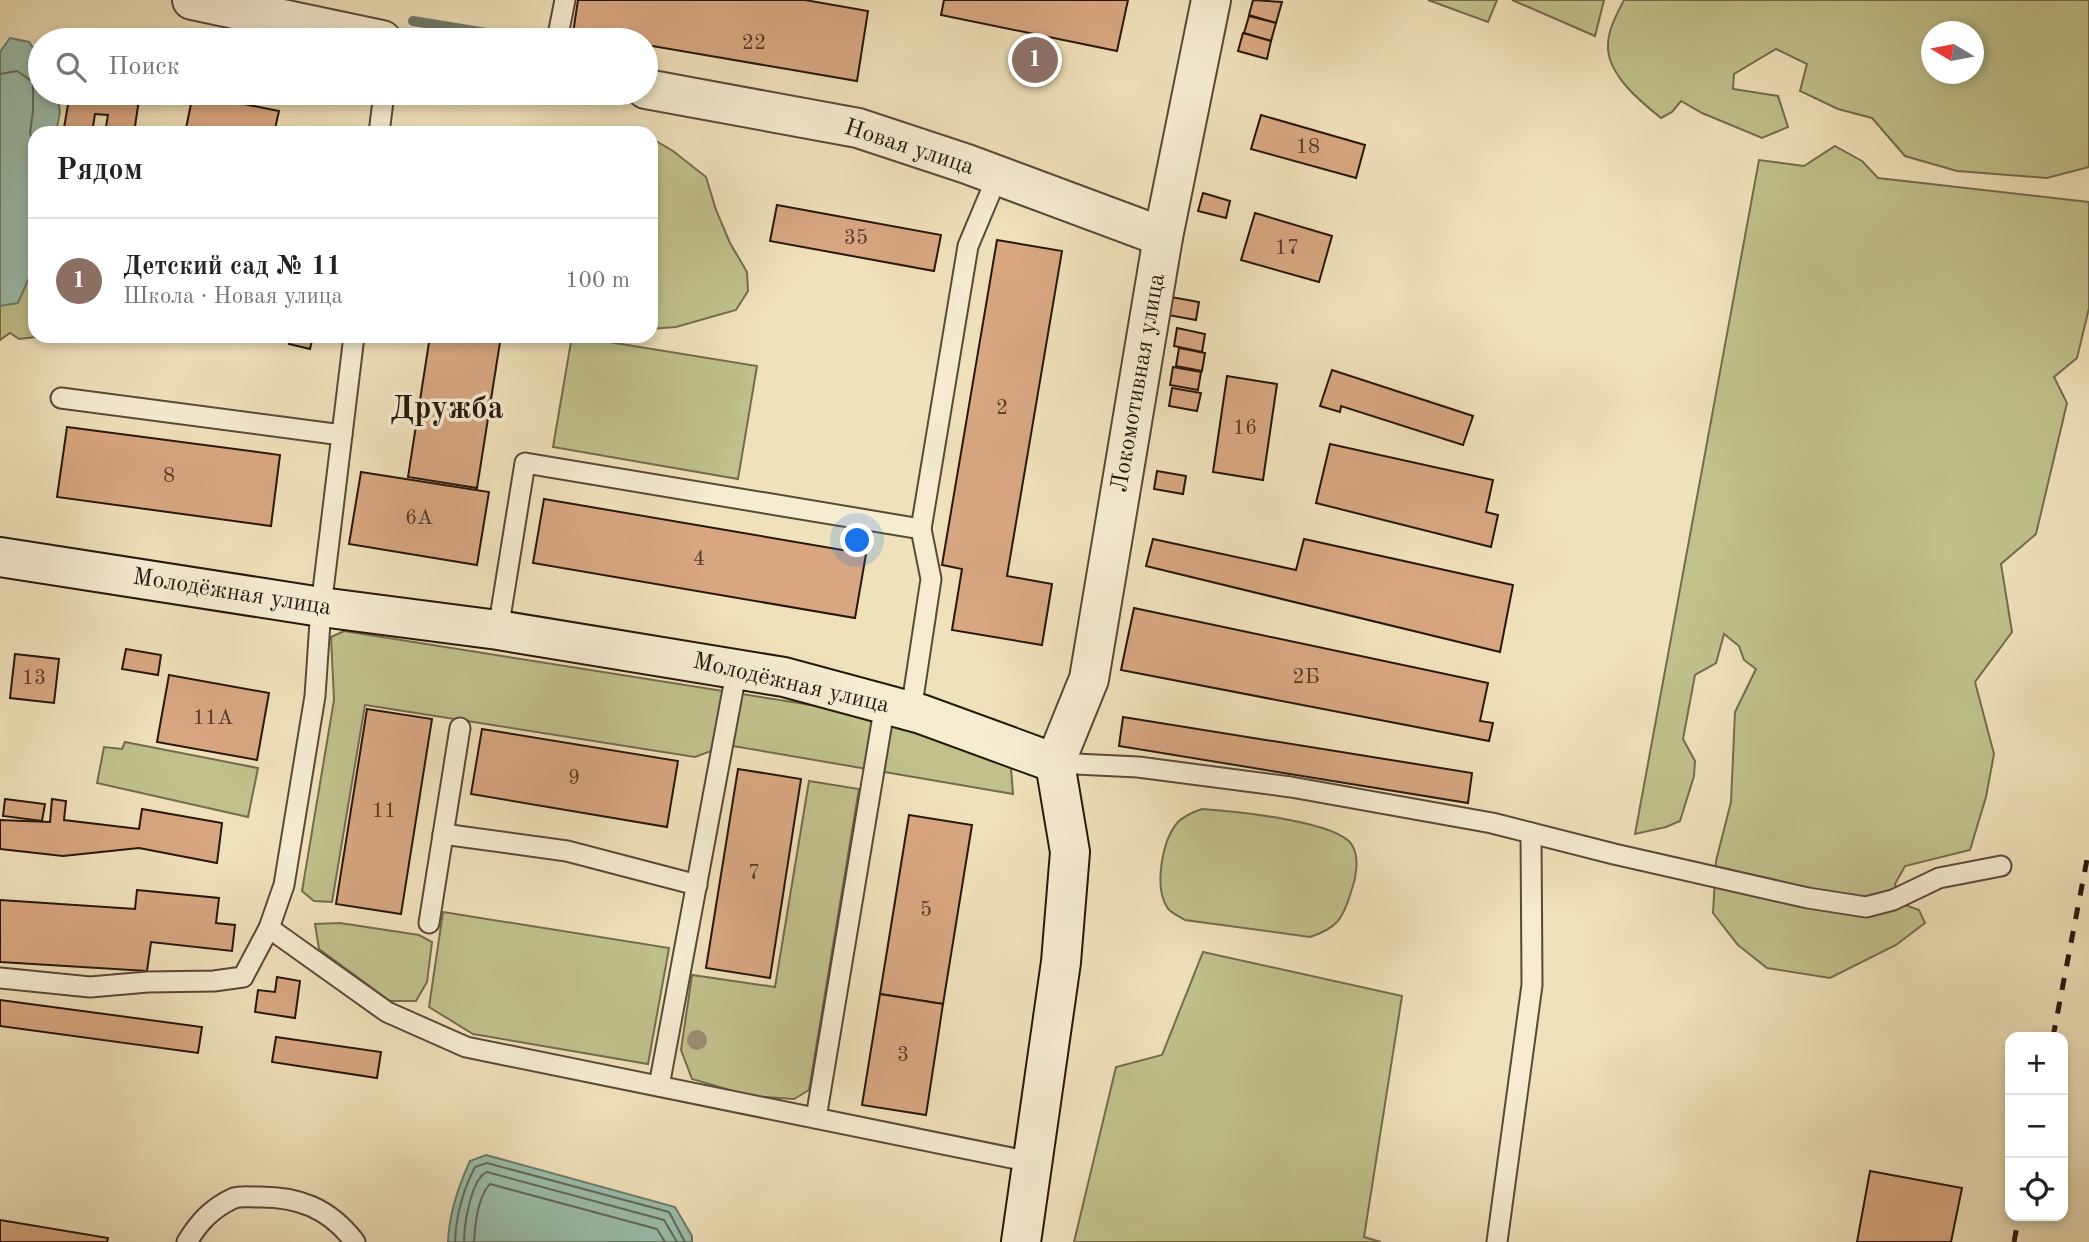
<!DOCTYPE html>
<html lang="ru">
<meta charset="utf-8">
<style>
:root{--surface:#fff;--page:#f6f6f6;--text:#222;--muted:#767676;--line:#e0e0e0;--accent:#8f2418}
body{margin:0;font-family:"Old Standard TT",serif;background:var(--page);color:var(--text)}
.controls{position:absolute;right:21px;bottom:21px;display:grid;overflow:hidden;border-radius:14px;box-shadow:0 4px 10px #0003}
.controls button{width:63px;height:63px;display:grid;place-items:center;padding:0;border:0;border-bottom:2px solid var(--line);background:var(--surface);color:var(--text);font:35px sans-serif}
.compass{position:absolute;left:1921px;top:21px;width:63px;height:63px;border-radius:50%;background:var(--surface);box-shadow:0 4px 10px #0003;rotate:280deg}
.you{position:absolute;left:858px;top:541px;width:24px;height:24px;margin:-18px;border:5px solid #fff;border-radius:50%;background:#1a73e8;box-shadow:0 0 0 10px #1a73e833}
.badge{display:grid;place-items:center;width:46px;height:46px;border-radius:50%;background:var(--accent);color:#fff;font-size:23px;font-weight:700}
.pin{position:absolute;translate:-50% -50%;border:4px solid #fff;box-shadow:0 2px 7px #0006}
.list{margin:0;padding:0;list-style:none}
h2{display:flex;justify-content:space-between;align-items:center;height:91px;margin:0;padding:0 28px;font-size:30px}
h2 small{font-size:23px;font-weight:400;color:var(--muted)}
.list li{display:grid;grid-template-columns:46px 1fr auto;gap:21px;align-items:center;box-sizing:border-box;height:126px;padding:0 28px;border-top:2px solid var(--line)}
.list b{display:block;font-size:26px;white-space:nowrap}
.list p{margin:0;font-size:23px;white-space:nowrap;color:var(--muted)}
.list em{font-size:23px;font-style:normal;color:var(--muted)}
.icon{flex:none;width:38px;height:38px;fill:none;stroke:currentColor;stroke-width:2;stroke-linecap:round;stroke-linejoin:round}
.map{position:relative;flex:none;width:2089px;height:1242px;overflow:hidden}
.search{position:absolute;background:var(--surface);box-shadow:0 4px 10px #0003;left:28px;top:28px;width:630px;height:77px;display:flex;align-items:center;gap:18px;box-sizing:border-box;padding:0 24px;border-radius:38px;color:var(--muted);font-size:26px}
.panel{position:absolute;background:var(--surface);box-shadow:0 4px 10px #0003;left:28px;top:126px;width:630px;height:217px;border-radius:21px}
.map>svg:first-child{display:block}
</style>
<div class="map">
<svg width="2089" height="1242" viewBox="0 0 2089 1242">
<rect width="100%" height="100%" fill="#efe1ba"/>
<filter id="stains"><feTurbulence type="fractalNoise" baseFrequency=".00286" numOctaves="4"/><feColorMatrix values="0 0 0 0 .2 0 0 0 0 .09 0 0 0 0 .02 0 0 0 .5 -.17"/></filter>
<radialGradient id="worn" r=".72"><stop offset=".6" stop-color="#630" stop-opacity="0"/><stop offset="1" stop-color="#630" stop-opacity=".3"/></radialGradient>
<g fill="#c0c18b" stroke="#746c4c" stroke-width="2" fill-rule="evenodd">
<path d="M1428,0H1497L1488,22Z"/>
<path d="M1512,0H1604L1595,36Z"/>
<path d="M1624,0H2089V167L2047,178L1957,171L1905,156L1872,118L1838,109L1800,91L1807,64L1776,49L1734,74L1733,89L1778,96L1788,127L1762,138L1702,113L1681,101L1672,112L1661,118C1641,102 1609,76 1608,48C1607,31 1617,14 1624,0ZM1932,32H1974V74H1932Z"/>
<path d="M651,138L673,151L706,177L716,210L730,243L747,272L748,291L736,310L676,327L651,329Z"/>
<path d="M1835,146L1862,161L1878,178L2089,202V308L2077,358L2054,377L2067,403L2036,534L2001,564L2012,632L1975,682L1994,754L1986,797L1970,850L1905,866L1895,884L1900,903L1919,910L1925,923L1896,945L1830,978L1767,968L1738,945L1713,913L1716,861L1731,802L1735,712L1756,669L1744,660L1739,646L1724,634L1716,663L1695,675L1683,739L1695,761L1694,776L1680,821L1666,827L1635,834L1759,160L1804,166Z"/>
<path d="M35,217V336H44L19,339L10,333L0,340V229Z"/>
<path d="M572,336L757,366L738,479L553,447Z"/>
<path d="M344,631L824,707L924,730L1011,768L1013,794L727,745L695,757L365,705L332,902L314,901L302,891L334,700L331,637Z"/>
<path d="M125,742L258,768L248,817L97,783L104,747L122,749Z"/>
<path d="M809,781L859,789L809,1090L794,1099L750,1096L692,1079L681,1050L692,975L775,987Z"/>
<path d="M1202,809C1232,811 1338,821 1352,845C1360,858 1356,879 1351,892C1343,919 1337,928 1310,937L1185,920C1179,916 1170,913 1167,907C1154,887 1162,840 1178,822C1185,815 1193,812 1202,809Z"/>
<path d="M443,912L669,948L648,1064L473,1034L429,1007Z"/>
<path d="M340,923L419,935L432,942L427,982L416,1001H390L319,949L315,924Z"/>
<path d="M1203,952L1402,996L1364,1237L1381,1242H1074L1116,1067L1162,1055Z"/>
</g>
<g fill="#9abead" stroke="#6d7b6d" stroke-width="2">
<path d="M10,38L29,42L40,58V93H57L60,112L56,133H35V251L29,278L18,303L0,306V52Z"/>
<path d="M486,1155L675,1207L692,1236V1242H448C449,1214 458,1187 470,1161Z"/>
</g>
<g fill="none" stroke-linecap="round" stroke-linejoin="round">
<g stroke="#626a5d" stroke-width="2">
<path d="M0,74L17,71L33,82V111L30,133L35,148"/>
<path d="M455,1242C456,1216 463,1190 475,1167L487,1163L669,1212L685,1242"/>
<path d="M464,1242C464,1226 471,1178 487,1172L664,1220L677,1242"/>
<path d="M474,1242C475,1225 478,1196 490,1184L657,1229L665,1242"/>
</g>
<path stroke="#6d7b6d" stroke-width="10" d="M413,21L530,40"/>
</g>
<g fill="#d8a781" stroke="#29160d" stroke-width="2">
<path d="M578,0H805L868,11L857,81L646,45V40H617L573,33Z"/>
<path d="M944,0H1128L1117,51L941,15Z"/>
<path d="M1253,0L1282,2L1276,23L1249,15Z"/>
<path d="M1249,16L1276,23L1271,41L1244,33Z"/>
<path d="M1243,33L1271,41L1267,59L1238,51Z"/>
<path d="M70,93H140L134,133H105L108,115L95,114L92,132L64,128Z"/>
<path d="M339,93H362L360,101L338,97Z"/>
<path d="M193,94L279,111L274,133H185Z"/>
<path d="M1261,115L1365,145L1356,178L1251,149Z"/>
<path d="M1203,193L1230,201L1226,218L1198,211Z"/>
<path d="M777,205L941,235L934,271L770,241Z"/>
<path d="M1255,213L1332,236L1319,282L1241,260Z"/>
<path d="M997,240L1062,251L1007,576L1052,584L1042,645L952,630L962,569L942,565Z"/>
<path d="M1171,297L1199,302L1196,320L1168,315Z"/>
<path d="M1177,328L1205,334L1202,352L1174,346Z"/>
<path d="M291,336H313L310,349L289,344Z"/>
<path d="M430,336H501L477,488L408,477Z"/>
<path d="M1179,348L1205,353L1202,371L1176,366Z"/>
<path d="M1173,367L1201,372L1198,390L1170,385Z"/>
<path d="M1332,370L1473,416L1463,445L1341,406L1340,412L1320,406Z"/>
<path d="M1227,376L1277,384L1263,480L1213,472Z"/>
<path d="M1172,388L1201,393L1197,411L1169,406Z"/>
<path d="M67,427L280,455L271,526L57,497Z"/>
<path d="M1330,444L1493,480L1486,512L1498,515L1491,547L1316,503Z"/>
<path d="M1157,471L1186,476L1183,494L1154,489Z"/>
<path d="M361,472L489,492L477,565L349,544Z"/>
<path d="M544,499L866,554L855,618L533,563Z"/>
<path d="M1153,539L1296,570L1304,539L1513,585L1500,652L1146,566Z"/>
<path d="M1134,608L1488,683L1480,721L1493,723L1489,741L1121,670Z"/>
<path d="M126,649L161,655L158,675L122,669Z"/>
<path d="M15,654L59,659L54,703L10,698Z"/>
<path d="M169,675L269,693L257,760L157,742Z"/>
<path d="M367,709L432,719L401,914L336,904Z"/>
<path d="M1123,717L1472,773L1468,803L1119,746Z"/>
<path d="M482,729L678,761L667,827L471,794Z"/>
<path d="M738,769L801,779L770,978L706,968Z"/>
<path d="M5,799L45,804L42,821L3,816Z"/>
<path d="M52,799L66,801L64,820L139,829L142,809L222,823L217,863L139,848L63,856L0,849V820L50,822Z"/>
<path d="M909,815L972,825L943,1004L880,994Z"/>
<path d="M137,890L219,898L216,923L235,925L232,951L151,942L147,971L0,962V900L135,909Z"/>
<path d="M277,977L300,981L295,1018L255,1012L258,990L275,992Z"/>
<path d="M880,994L943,1004L926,1115L862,1105Z"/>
<path d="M0,1000L202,1027L198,1053L0,1026Z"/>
<path d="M276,1037L381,1052L377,1078L272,1062Z"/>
<path d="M1870,1171L1962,1188L1951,1242H1857Z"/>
<path d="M0,1220L108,1238L107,1242H0Z"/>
</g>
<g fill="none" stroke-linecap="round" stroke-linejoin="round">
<defs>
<g id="lane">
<path d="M557,40L565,0"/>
<path d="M379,133L384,93"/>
<path d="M61,398L342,435"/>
<path d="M498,630L525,463L921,529"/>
<path d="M911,711L931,579L921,529L968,246L997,177"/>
<path d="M1055,763L1138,767L1291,787L1492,823L1614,854L1808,898L1866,907L1893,900L1939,878L2001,866"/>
<path d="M443,834L567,851L697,885"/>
<path d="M429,923L460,728"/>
<path d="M269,928L387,1012L466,1047L1031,1162"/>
<path d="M0,978L90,987L148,982L214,981L243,977L269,928L284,885L315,696L321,607L354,336"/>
<path d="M659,1086L737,668"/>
<path d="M816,1118L885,704"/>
<path d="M187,1242C199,1222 212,1208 234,1198C240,1196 249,1197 256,1197C298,1196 329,1208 355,1242"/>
<path d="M1497,1242L1532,985L1531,833"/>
</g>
<g id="street">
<path d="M192,0L382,40"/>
<path d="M646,89L858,128L967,164L1163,237"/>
<path d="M1055,763L1089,679L1163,237L1211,0"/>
</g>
<path id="secondary" d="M0,557L321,607L498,630L784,677L921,714L1055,763L1070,852L1061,962L1021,1242"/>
</defs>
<use href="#lane" stroke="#5a4938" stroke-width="23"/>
<use href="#street" stroke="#5a4938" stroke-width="42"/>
<use href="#secondary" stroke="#29160d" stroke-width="42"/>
<use href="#lane" stroke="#f5ecd2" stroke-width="19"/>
<use href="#street" stroke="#f5ecd2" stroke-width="38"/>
<use href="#secondary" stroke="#f5ecd2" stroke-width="38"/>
<g stroke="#29160d" stroke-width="5" stroke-dasharray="12 12" stroke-linecap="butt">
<path d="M2053,1037L2089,849"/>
<path d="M2014,1242L2019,1216"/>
</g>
</g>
<circle fill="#9b8d70" cx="697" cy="1040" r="10"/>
<g text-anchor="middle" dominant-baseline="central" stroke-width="7" stroke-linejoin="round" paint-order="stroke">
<g font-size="21" fill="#553a2a">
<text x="754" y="43">22</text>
<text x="1308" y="147">18</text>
<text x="856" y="238">35</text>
<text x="1287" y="248">17</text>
<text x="1002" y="408">2</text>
<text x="1245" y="428">16</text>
<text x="169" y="476">8</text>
<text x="419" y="518">6А</text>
<text x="699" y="559">4</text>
<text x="1306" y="677">2Б</text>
<text x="34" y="678">13</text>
<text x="213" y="718">11А</text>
<text x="574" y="778">9</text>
<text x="384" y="811">11</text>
<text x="754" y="873">7</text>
<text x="926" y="910">5</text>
<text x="903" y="1055">3</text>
</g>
<g font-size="24" fill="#29160d" stroke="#f5ecd2">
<text transform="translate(909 148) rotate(18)">Новая улица</text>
<text transform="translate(1139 383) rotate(-80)">Локомотивная улица</text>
<text transform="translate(232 593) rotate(9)">Молодёжная улица</text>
<text transform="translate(791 684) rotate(13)">Молодёжная улица</text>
</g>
<g font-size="32" font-weight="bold" fill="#29160d" stroke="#f5ecd2">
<text x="447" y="410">Дружба</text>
</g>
</g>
<rect width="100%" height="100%" filter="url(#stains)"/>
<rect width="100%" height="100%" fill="url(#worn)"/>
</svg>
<div class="controls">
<button>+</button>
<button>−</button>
<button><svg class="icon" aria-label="locate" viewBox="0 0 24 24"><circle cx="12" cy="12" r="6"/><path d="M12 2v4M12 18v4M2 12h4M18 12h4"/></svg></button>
</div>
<svg class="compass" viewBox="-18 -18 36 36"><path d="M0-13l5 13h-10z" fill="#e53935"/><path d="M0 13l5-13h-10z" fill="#767676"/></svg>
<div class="you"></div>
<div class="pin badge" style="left:1035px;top:60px;background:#8d6e63">1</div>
<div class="search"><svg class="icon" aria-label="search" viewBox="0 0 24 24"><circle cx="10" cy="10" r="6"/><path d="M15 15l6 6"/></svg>Поиск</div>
<section class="panel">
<h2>Рядом<small></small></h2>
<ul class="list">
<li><span class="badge" style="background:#8d6e63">1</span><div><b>Детский сад № 11</b><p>Школа · Новая улица</p></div><em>100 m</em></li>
</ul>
</section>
</div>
